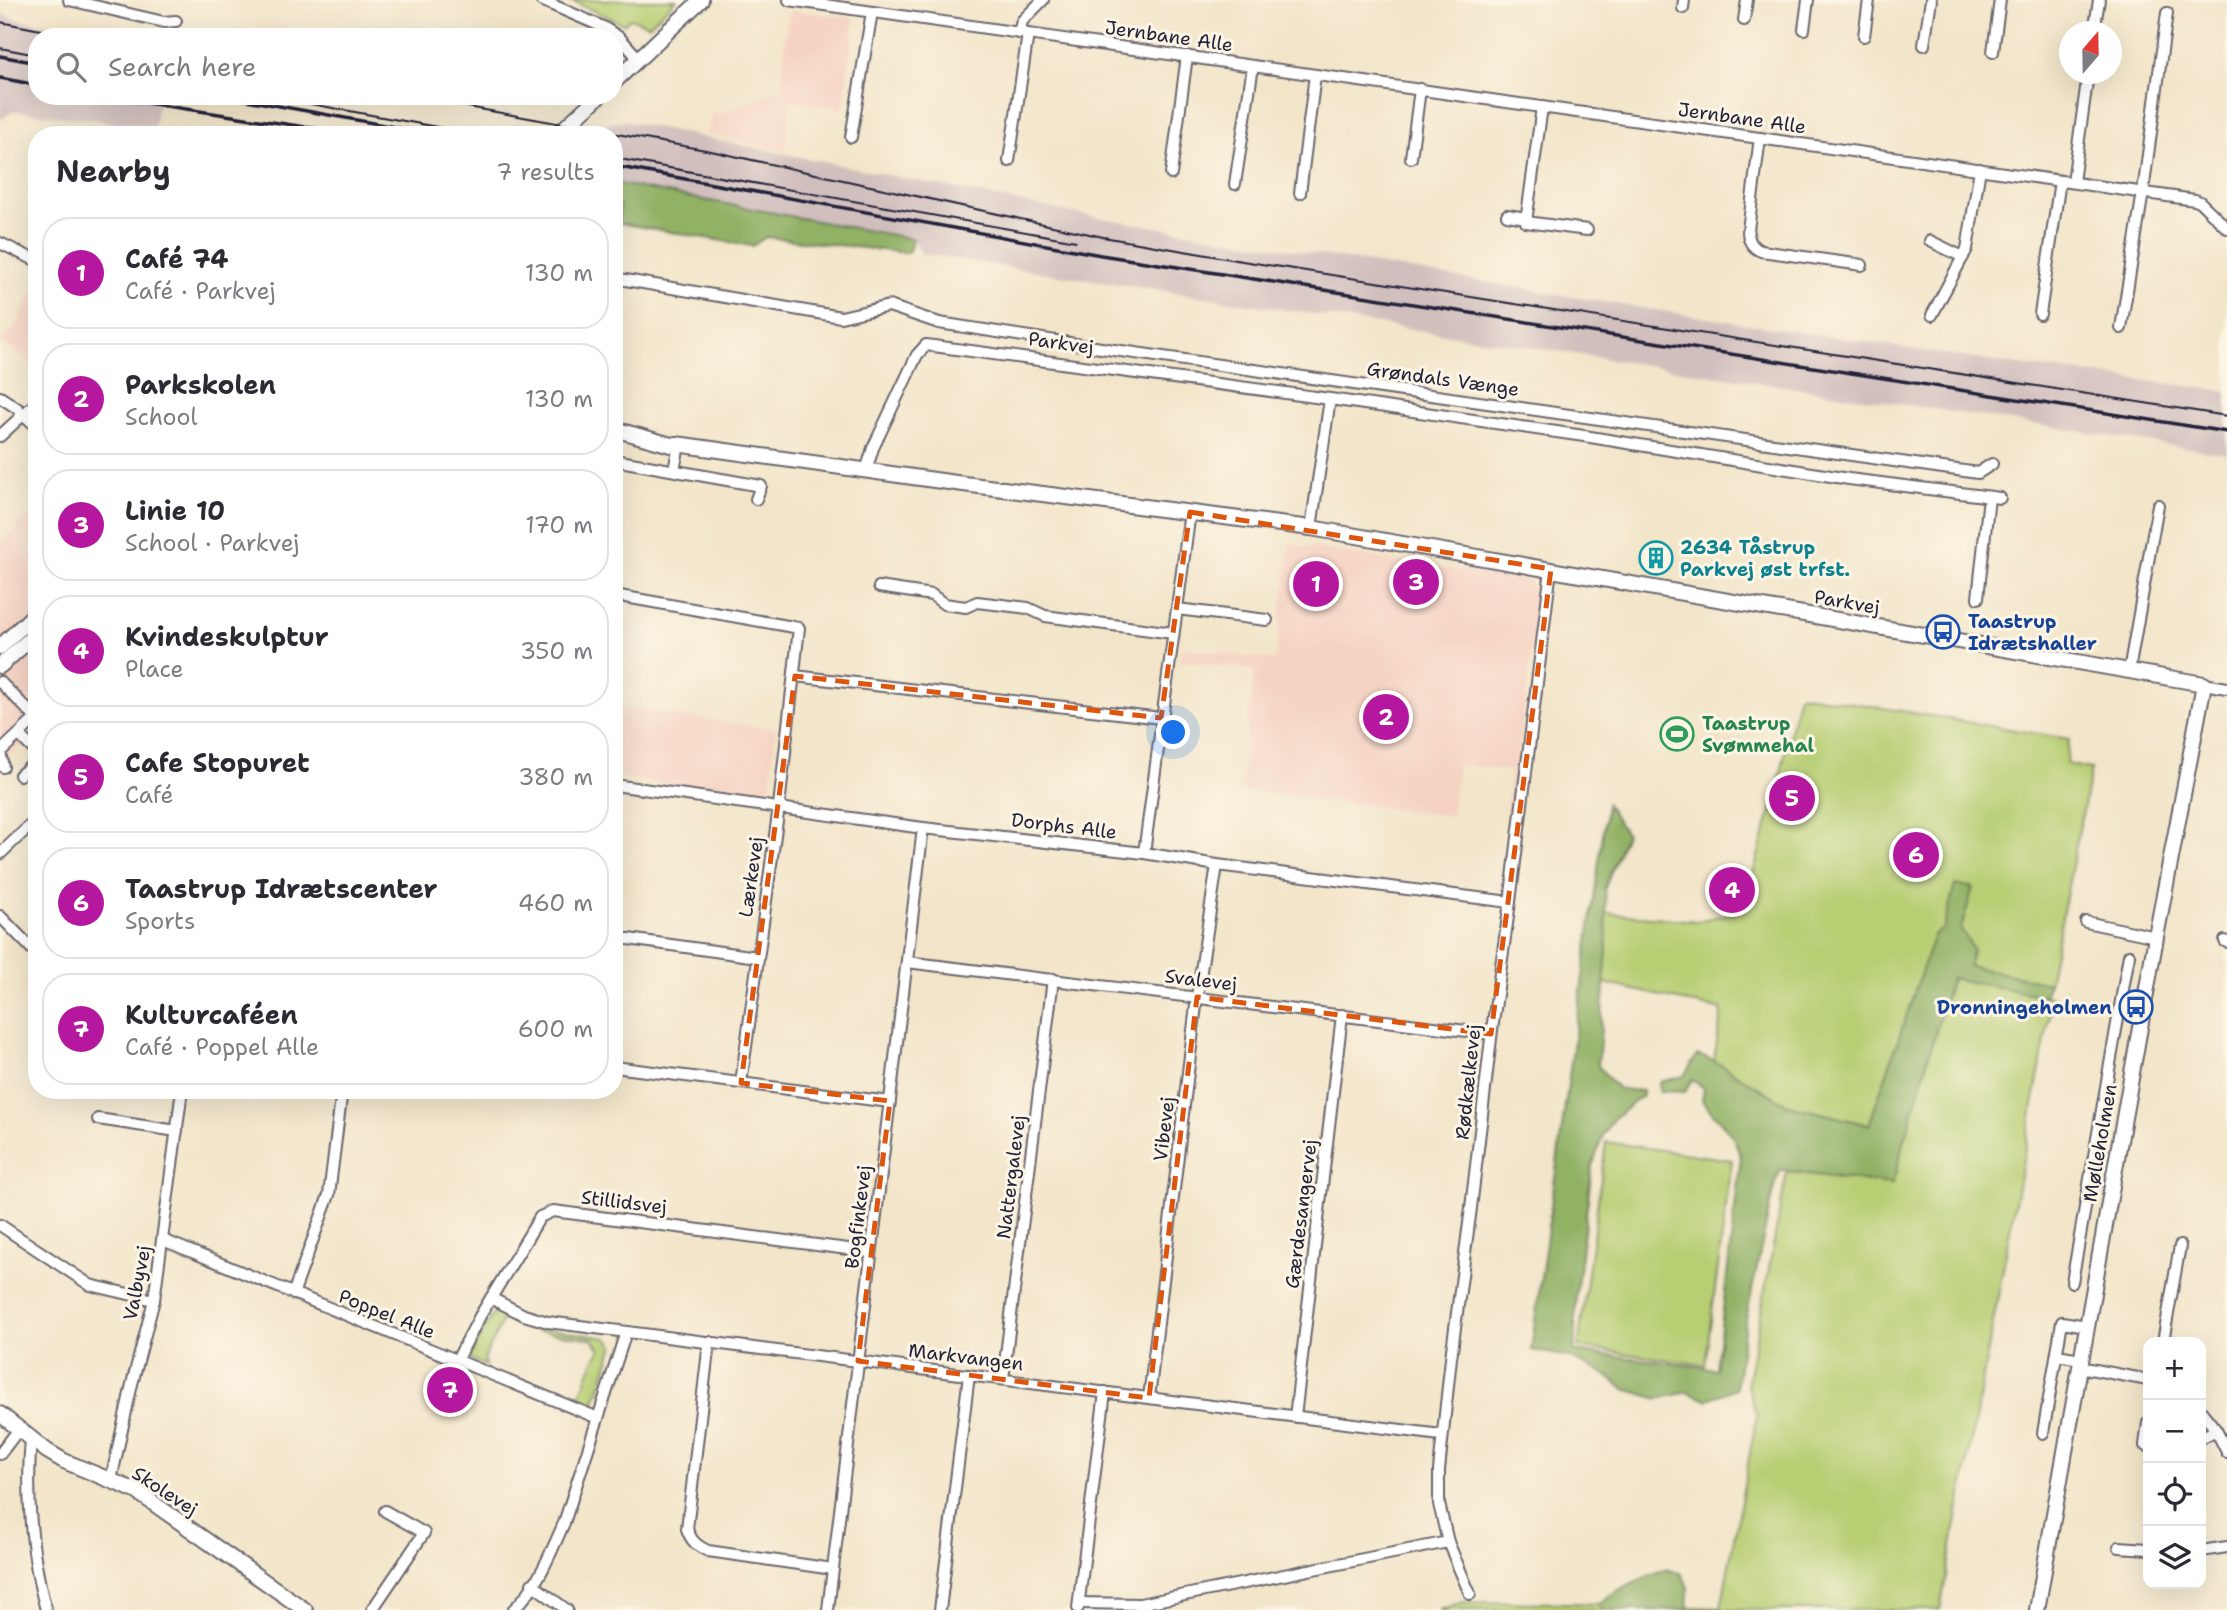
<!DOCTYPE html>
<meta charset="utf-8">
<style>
:root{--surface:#fff;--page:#f2f2f3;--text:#2b2b33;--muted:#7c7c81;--line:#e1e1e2;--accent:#b5179e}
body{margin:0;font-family:"Shantell Sans",sans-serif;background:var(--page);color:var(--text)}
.controls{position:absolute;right:21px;bottom:21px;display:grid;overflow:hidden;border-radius:14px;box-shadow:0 7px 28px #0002}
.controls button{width:63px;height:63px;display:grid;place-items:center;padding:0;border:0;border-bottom:2px solid var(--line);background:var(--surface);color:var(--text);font:35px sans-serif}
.compass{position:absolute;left:2059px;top:21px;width:63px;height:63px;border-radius:50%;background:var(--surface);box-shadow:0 7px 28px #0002;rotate:20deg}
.you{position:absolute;left:1174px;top:733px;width:24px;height:24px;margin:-18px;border:5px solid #fff;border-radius:50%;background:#1a73e8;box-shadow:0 0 0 10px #1a73e833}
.badge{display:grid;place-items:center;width:46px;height:46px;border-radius:50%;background:var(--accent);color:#fff;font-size:23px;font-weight:700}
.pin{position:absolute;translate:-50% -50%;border:4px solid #fff;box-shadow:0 2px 7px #0006}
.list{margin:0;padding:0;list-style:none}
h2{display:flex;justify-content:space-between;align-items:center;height:91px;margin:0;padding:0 28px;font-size:30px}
h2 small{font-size:23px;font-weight:400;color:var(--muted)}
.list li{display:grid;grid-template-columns:46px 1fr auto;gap:21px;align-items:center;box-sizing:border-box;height:112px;margin:0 14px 14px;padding:0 14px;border:2px solid var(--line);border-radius:28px}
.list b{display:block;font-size:26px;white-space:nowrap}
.list p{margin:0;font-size:23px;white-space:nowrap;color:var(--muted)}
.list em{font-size:23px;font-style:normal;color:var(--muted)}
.icon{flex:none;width:38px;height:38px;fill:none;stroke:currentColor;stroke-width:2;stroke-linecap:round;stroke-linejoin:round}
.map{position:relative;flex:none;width:2227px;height:1610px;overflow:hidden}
.search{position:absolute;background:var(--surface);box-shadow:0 7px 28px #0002;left:28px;top:28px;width:595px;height:77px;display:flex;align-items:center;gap:18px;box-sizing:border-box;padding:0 24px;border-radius:28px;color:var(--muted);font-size:26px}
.panel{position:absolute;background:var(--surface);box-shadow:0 7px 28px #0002;left:28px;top:126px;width:595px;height:973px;border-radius:28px}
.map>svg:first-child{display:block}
</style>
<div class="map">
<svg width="2227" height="1610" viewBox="0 0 2227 1610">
<rect width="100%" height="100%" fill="#fcf5e5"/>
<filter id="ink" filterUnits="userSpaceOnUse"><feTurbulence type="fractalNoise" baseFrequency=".0143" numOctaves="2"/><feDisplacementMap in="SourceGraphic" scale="14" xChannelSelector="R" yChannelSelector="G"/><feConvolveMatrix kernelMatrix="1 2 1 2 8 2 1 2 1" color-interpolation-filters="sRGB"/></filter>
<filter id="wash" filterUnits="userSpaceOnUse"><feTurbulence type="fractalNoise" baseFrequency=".00686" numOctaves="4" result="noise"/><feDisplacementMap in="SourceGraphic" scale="28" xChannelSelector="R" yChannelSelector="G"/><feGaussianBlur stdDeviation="1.57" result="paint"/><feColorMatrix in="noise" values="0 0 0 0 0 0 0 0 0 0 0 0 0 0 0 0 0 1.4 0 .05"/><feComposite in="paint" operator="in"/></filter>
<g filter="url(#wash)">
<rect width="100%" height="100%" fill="#f2e5c9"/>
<g fill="#f5d2c2">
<path d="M789,10L855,18L843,108L790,100L785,151L707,134L711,113L720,114L779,89L782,86L785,36Z"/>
<path d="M37,283V368L1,341L14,329Z"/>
<path d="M614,286L630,289L618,358H614Z"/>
<path d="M37,507V731L0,764V543Z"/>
<path d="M1290,544L1527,581L1538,596L1511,815L1506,810L1511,771L1458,764L1451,816L1240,790L1255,670L1181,661L1182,648L1275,660Z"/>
<path d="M631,606L635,607L617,707L776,729L769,791L764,796L614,777V663H620Z"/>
</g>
<g fill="#d1bfbd">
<path d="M0,13L12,18L108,37H37V96H159L154,127L14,111L0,120Z"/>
<path d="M624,121L1084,215L1610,303L1996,362L2227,391V454L922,254L913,239L614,183V135H595L606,124Z"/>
</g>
<g fill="#b7ce73" stroke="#6c7857" stroke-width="2">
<path d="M569,0H676L649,25L630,18L624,24Z"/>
<path d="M1799,694L2069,739L2066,764L2091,769L2049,983L1927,957L1869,1125L1788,1105L1714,1061L1722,1010L1604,983L1607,949L1606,913L1697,921L1742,911L1775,798Z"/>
<path d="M1951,978L2053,997L1940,1610H1438L1463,1602L1568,1603L1721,1608L1757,1415L1747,1386L1787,1172L1892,1184Z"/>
<path d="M1606,1142L1732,1160L1705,1365L1578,1347Z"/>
<path d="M502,1311L542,1328L607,1338L614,1345L592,1411L570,1401L572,1399L576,1403C582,1392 586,1381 590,1369L593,1367L592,1364L600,1350L593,1339L538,1331L504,1317L484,1359L486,1366L469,1359L492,1315Z"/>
</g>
<g fill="#91b165" stroke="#5a6a50" stroke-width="2">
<path d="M614,183L913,239L908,253L766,237L752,246L618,223L620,205L614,204Z"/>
<path d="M1607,804L1626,834L1605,888L1607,949L1598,1066L1618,1089L1642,1091V1096L1613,1119L1603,1135L1592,1167L1576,1294L1574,1351L1716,1369L1741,1157L1732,1135L1702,1101L1704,1088L1692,1080L1685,1092L1659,1091V1082L1684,1076L1697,1055L1714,1061L1788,1105L1869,1125L1934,935L1943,929L1955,885L1973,887L1961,929L1973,950L1968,966L2049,983L2044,996L1951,978L1892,1184L1781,1170L1775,1182L1745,1323L1736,1388L1706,1400L1687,1392L1658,1399L1625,1389L1603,1373L1569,1357L1531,1350Z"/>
<path d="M1665,1569L1682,1573L1688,1588L1687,1610H1600V1603C1618,1587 1642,1579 1665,1569Z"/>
</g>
</g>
<g filter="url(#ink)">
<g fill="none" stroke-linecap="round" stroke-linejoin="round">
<defs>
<g id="street">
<path d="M69,0L164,22L176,21"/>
<path d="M541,0L603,27L620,38L639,59"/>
<path d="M789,0L2195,200L2200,202L2227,228"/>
<path d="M1683,8L1684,0"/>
<path d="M1744,20L1747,0"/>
<path d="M1804,29L1808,0"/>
<path d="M2094,32L2099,0"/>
<path d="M1019,33L1022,21L1043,0"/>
<path d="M1864,36L1869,0"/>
<path d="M1924,45L1931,0"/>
<path d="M1993,52L2000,0"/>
<path d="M1542,107L1526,222L1587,230"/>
<path d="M851,137L872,12"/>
<path d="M1760,138L1748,230C1748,240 1751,247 1761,251L1862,265"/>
<path d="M1411,158L1420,89"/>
<path d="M1009,161L1028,34"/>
<path d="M1171,174L1187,56"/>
<path d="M2073,182L2088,74"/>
<path d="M1235,184L1253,66"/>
<path d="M1300,193L1315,75"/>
<path d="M1507,215L1527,218"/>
<path d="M1930,241L1963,257"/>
<path d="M0,243L37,261"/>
<path d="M614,278L841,317L889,306L939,323L1114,350L1978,473L1992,464"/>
<path d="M2040,314L2060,181"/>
<path d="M1932,315L1967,249L1980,169"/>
<path d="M2121,328L2143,192L2167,13"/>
<path d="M0,397L17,408L37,427"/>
<path d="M0,436L37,402"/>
<path d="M614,460L761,486L756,499"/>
<path d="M674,470L679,445"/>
<path d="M866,471L873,448L917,355L926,345L1330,399L1584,436L1849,479L2000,498"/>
<path d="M1311,528L1330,399"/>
<path d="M879,587L932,595L944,604L966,607L977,602L1028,608L1045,616L1173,633"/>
<path d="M614,595L799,628L779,806L741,1083"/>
<path d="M1978,598L1989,497"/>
<path d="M1177,609L1267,620"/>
<path d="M2129,671L2158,505"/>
<path d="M795,676L1161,718"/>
<path d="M0,682L37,719"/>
<path d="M2204,684L2227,688"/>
<path d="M19,735L37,753"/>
<path d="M3,767L0,752L35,719"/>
<path d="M20,775L37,761"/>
<path d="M614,785L923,828L1144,853L1217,865L1510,902"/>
<path d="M1144,853L1190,512"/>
<path d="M0,854L37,819"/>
<path d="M0,916L37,954"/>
<path d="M2086,922L2156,937"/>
<path d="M614,937L757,957"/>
<path d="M2225,941L2227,942"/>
<path d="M907,962L1491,1034"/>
<path d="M614,1067L890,1102"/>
<path d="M98,1119L177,1131"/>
<path d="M0,1225L90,1285L154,1300"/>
<path d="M163,1240L598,1418"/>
<path d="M2072,1282L2129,955"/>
<path d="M293,1294L329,1195L342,1090"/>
<path d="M491,1298L524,1315L548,1322L1441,1435"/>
<path d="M709,1342L687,1529C691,1541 697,1546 708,1551L833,1569"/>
<path d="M2163,1342L2180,1246"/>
<path d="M2057,1355L2081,1359"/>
<path d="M456,1362L480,1316L540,1217L553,1211L871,1252"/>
<path d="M2080,1367L2148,1380"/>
<path d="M1003,1379L1053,979"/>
<path d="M1149,1398L1197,997L1217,865"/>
<path d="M2201,1411L2216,1430L2227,1452"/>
<path d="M1295,1417L1342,1015"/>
<path d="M2148,1423L2145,1445L2148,1446"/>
<path d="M2043,1433L2062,1322L2087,1326"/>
<path d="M2201,1438L2216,1430"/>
<path d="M31,1439C26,1494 31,1556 46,1610"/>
<path d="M0,1454L19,1429"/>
<path d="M111,1480L132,1384L154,1300L182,1090"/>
<path d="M2119,1547L2148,1549"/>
<path d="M2201,1551L2227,1547"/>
<path d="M532,1584L567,1610"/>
<path d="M1470,1594L1448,1542L1439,1504V1470L1451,1358L1471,1208L1492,1030L1510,902L1551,569"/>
<path d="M1079,1603L1140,1604L1448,1542"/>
<path d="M1078,1608L1105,1392"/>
<path d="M372,1610L424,1533L385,1511"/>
<path d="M513,1610C537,1589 551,1552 564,1523L626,1332"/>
<path d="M828,1610L923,828"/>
<path d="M940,1610L969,1375"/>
</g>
<g id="secondary">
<path d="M614,82L701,0"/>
<path d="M557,135L599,96"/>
<path d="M614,429L671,445L676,444L956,483L1311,528L2204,684L2156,937L2037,1610"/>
<path d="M0,647L37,612"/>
<path d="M0,666L37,633"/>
<path d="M0,1414L47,1451L64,1461L136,1491L305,1610"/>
</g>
</defs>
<use href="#street" stroke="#6b666d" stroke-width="14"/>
<use href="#secondary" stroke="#6b666d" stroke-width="18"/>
<use href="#street" stroke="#fff" stroke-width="10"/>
<use href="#secondary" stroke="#fff" stroke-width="14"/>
<g stroke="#22223b" stroke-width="2">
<path d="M0,22L76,37"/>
<path d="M0,48L37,55"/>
<path d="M267,96L481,135"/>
<path d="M407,96L711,151L1103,237L1236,260L2227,416"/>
<path d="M614,158L1076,241"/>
</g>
<g stroke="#22223b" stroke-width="3.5">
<path d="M0,56L37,63"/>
<path d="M0,78L37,85"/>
<path d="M100,96L359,135"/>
<path d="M224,96L439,135"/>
<path d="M614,166L1101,255L2227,432"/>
</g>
</g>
</g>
<path fill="none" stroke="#de560e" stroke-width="5" stroke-dasharray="14 9" stroke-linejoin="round" d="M1190,512L1551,569L1491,1034L1197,997L1149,1398L858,1361L890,1101L741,1083L795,676L1161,718Z"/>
<defs>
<symbol id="building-ring" viewBox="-11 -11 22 22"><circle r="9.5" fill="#fcf5e5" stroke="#0f9aa8" stroke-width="1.5"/><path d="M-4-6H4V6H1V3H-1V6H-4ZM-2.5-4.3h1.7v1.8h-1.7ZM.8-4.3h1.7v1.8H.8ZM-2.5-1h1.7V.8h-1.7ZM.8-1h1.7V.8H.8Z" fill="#0f9aa8"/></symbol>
<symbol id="bus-ring" viewBox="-11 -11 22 22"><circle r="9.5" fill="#fcf5e5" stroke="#1a4fb4" stroke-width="1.5"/><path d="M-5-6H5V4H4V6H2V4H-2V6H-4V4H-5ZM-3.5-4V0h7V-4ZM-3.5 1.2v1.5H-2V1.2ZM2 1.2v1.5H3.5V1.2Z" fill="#1a4fb4"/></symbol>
<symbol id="stadium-ring" viewBox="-11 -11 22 22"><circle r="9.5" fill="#fcf5e5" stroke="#2e9e5b" stroke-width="1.5"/><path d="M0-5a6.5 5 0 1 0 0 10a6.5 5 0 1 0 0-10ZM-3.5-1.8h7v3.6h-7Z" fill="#2e9e5b"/></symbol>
</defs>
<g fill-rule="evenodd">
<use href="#building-ring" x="1637" y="539" width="38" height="38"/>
<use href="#bus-ring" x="1924" y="613" width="38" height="38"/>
<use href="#stadium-ring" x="1658" y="715" width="38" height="38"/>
<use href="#bus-ring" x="2117" y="988" width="38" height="38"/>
</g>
<g text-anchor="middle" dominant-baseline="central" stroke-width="6" stroke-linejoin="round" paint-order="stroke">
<g font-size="19" fill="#22223b" stroke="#fcf5e5">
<text transform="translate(1169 36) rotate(8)">Jernbane Alle</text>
<text transform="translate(1742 118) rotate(8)">Jernbane Alle</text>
<text transform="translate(1061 343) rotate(8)">Parkvej</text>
<text transform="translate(1443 379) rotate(8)">Grøndals Vænge</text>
<text transform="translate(1847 602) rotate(10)">Parkvej</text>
<text transform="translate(1064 826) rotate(7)">Dorphs Alle</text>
<text transform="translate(751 877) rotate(-82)">Lærkevej</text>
<text transform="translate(1201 980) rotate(7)">Svalevej</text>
<text transform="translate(1468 1082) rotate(-84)">Rødkælkevej</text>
<text transform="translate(1164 1129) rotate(-83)">Vibevej</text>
<text transform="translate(2100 1143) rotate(-80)">Mølleholmen</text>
<text transform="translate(1011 1177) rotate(-83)">Nattergalevej</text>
<text transform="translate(624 1202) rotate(7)">Stillidsvej</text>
<text transform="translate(1301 1214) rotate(-83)">Gærdesangervej</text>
<text transform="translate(858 1217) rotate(-83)">Bogfinkevej</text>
<text transform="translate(137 1283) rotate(-79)">Valbyvej</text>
<text transform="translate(387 1314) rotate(22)">Poppel Alle</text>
<text transform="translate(966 1357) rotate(7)">Markvangen</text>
<text transform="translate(165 1491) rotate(33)">Skolevej</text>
</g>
<g font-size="19" font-weight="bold" fill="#0d838f" stroke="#fcf5e5" text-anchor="start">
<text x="1680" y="547">2634 Tåstrup<tspan x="1680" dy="22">Parkvej øst trfst.</tspan></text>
</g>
<g font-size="19" font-weight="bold" fill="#164399" stroke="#fcf5e5" text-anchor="start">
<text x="1968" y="621">Taastrup<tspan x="1968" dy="22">Idrætshaller</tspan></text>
<text x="2112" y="1007" text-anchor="end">Dronningeholmen</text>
</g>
<g font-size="19" font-weight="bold" fill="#27864d" stroke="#fcf5e5" text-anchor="start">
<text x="1702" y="723">Taastrup<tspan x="1702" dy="22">Svømmehal</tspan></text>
</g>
</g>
</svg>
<div class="controls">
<button>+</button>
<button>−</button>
<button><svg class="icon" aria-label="locate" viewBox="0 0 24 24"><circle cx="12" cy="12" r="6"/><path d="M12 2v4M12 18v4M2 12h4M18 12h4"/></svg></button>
<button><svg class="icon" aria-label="layers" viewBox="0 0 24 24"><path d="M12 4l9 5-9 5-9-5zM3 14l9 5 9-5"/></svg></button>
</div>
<svg class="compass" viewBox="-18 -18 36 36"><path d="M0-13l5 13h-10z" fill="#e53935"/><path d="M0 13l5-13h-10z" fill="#7c7c81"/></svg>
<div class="you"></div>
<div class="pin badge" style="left:1316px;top:584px">1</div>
<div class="pin badge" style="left:1386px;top:717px">2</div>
<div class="pin badge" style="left:1416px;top:582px">3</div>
<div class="pin badge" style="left:1732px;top:890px">4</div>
<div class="pin badge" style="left:1792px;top:798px">5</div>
<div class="pin badge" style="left:1916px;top:855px">6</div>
<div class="pin badge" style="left:450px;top:1390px">7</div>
<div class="search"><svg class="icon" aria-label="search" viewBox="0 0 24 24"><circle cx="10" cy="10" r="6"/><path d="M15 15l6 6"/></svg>Search here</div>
<section class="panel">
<h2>Nearby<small>7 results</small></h2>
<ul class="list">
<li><span class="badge">1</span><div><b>Café 74</b><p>Café · Parkvej</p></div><em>130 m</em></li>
<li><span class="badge">2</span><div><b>Parkskolen</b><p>School</p></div><em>130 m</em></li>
<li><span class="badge">3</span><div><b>Linie 10</b><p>School · Parkvej</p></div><em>170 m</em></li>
<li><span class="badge">4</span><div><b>Kvindeskulptur</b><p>Place</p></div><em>350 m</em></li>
<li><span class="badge">5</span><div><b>Cafe Stopuret</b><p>Café</p></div><em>380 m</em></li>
<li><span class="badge">6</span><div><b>Taastrup Idrætscenter</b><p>Sports</p></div><em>460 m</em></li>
<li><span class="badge">7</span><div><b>Kulturcaféen</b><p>Café · Poppel Alle</p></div><em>600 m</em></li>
</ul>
</section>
</div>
